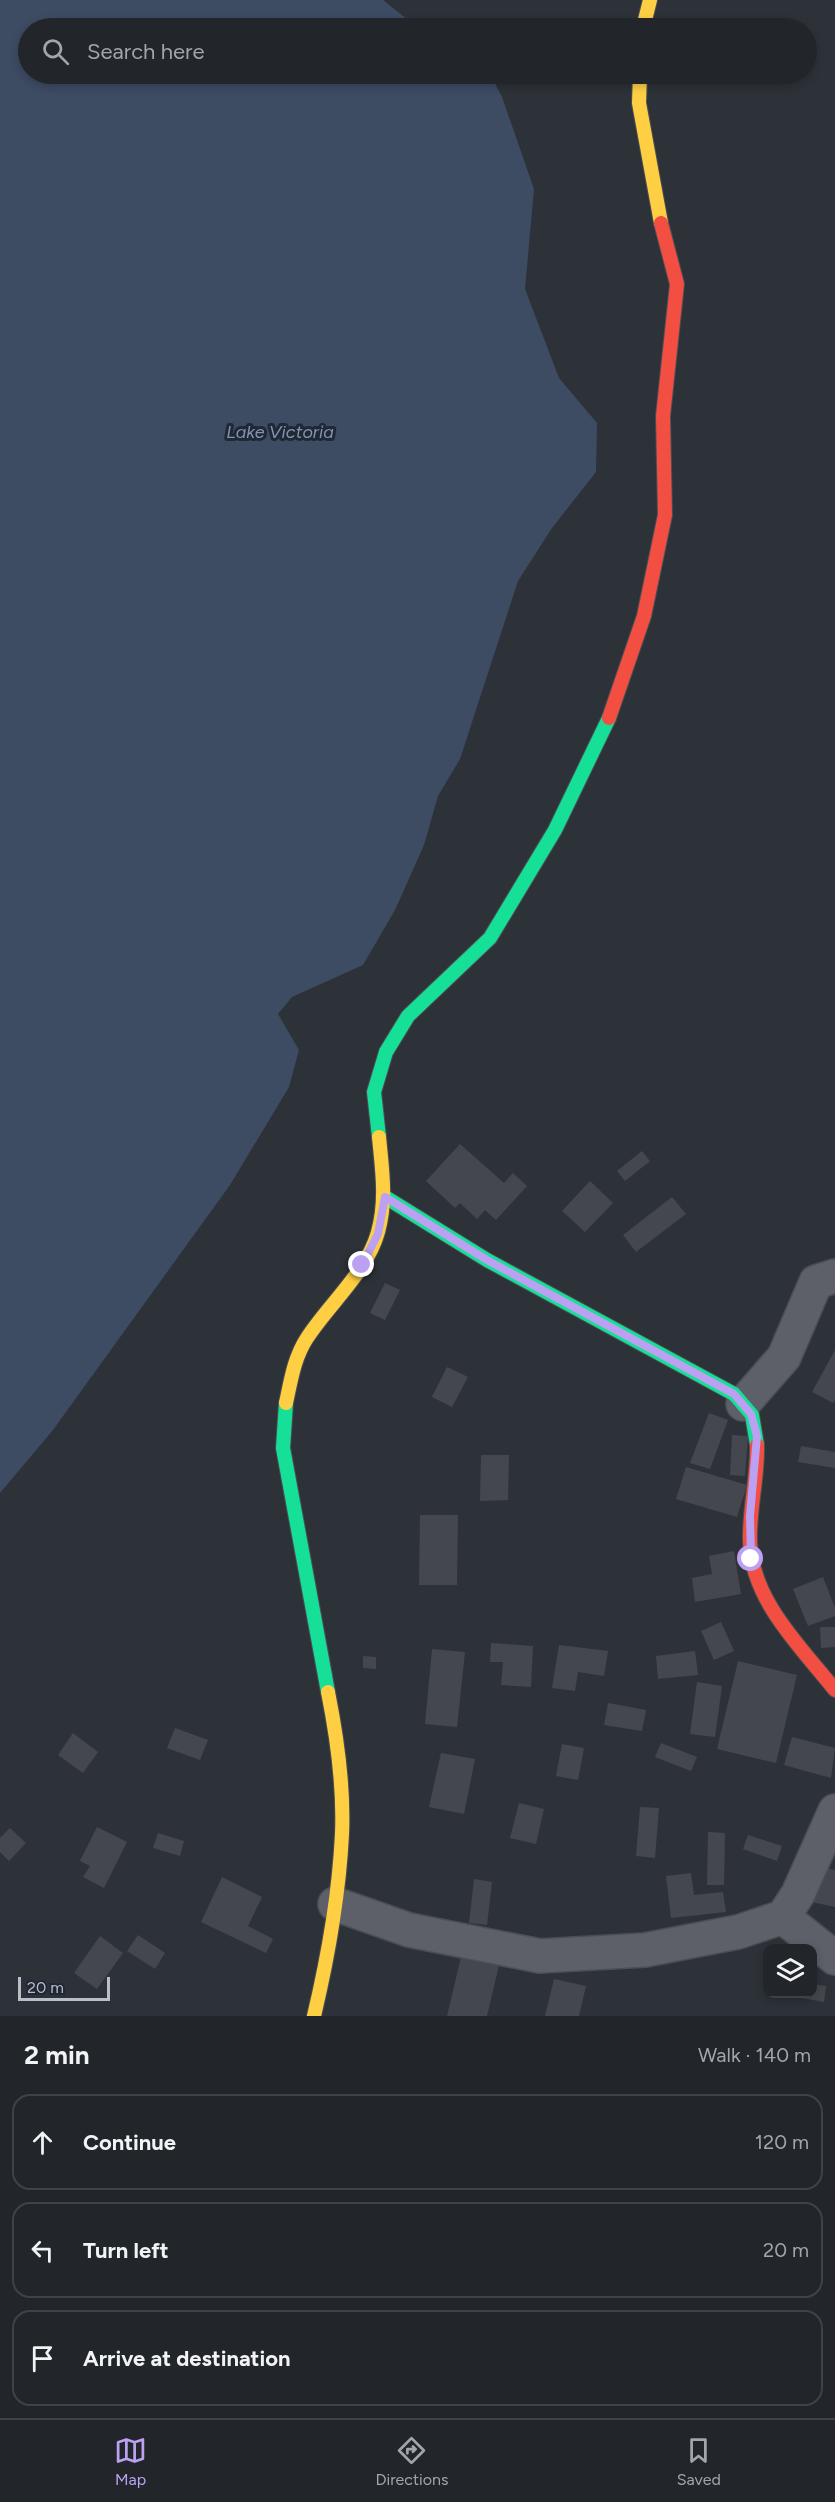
<!DOCTYPE html>
<meta charset="utf-8">
<style>
:root{--surface:#22262b;--page:#2a2e33;--text:#f1f3f6;--muted:#a2a5a9;--line:#3f4347;--accent:#bca0f2}
body{margin:0;font-family:Figtree,sans-serif;background:var(--page);color:var(--text)}
.controls{position:absolute;right:18px;bottom:18px;display:grid;overflow:hidden;border-radius:12px;box-shadow:0 3px 9px #0003}
.controls button{width:54px;height:54px;display:grid;place-items:center;padding:0;border:0;border-bottom:2px solid var(--line);background:var(--surface);color:var(--text);font:30px sans-serif}
.scale{position:absolute;left:18px;bottom:15px;width:92px;box-sizing:border-box;padding-left:6px;border:3px solid #b8beca;border-top:0;font-size:16px;line-height:21px;white-space:nowrap;color:#b8beca;-webkit-text-stroke:4px #202835;paint-order:stroke}
.stop{position:absolute;width:18px;height:18px;margin:-14px;border:4px solid #bca0f2;border-radius:50%;background:#fff}
.stop.end{background:#bca0f2;border-color:#fff;box-shadow:0 2px 6px #0008}
.list{margin:0;padding:0;list-style:none}
h2{display:flex;justify-content:space-between;align-items:center;height:78px;margin:0;padding:0 24px;font-size:26px}
h2 small{font-size:20px;font-weight:400;color:var(--muted)}
.list li{display:grid;grid-template-columns:39px 1fr auto;gap:18px;align-items:center;box-sizing:border-box;height:96px;margin:0 12px 12px;padding:0 12px;border:2px solid var(--line);border-radius:18px}
.list b{display:block;font-size:22px;white-space:nowrap}
.list em{font-size:20px;font-style:normal;color:var(--muted)}
.icon{flex:none;width:33px;height:33px;fill:none;stroke:currentColor;stroke-width:2;stroke-linecap:round;stroke-linejoin:round}
.map{position:relative;flex:none;width:835px;height:2016px;overflow:hidden}
.search{position:absolute;background:var(--surface);box-shadow:0 3px 9px #0003;left:18px;right:18px;top:18px;height:66px;display:flex;align-items:center;gap:15px;box-sizing:border-box;padding:0 21px;border-radius:33px;color:var(--muted);font-size:22px}
.sheet{height:402px;background:var(--surface)}
nav{display:flex;justify-content:space-around;align-items:center;box-sizing:border-box;height:84px;border-top:2px solid var(--line);background:var(--surface);font-size:16px;color:var(--muted)}
nav a{display:grid;justify-items:center;gap:3px}
nav .on{color:var(--accent)}
.map>svg:first-child{display:block}
</style>
<div class="map">
<svg width="835" height="2016" viewBox="0 0 835 2016">
<rect width="100%" height="100%" fill="#2d3239"/>
<path fill="#3d4b63" d="M0,0H383L418,28H28V74H490L502,97L534,189L525,289L559,378L597,423L596,472L552,528L518,581L460,759L438,796L424,845L395,910L363,965L292,997L278,1014L299,1050L289,1087L230,1185L53,1430L0,1493Z"/>
<g fill="#44484e">
<path d="M460,1144L504,1183L513,1173L527,1186L496,1220L485,1210L477,1219L460,1203L455,1208L426,1181Z"/>
<path d="M642,1151L650,1161L625,1181L617,1171Z"/>
<path d="M590,1181L613,1203L585,1232L562,1211Z"/>
<path d="M672,1197L686,1214L636,1252L623,1235Z"/>
<path d="M385,1283L400,1290L385,1320L370,1313Z"/>
<path d="M835,1350V1400L833,1403L812,1392Z"/>
<path d="M447,1367L468,1377L452,1407L432,1397Z"/>
<path d="M709,1413L728,1420L710,1469L690,1463Z"/>
<path d="M732,1435L748,1436L745,1476L730,1475Z"/>
<path d="M801,1446L835,1452V1468L798,1462Z"/>
<path d="M481,1455H509L508,1500L480,1501Z"/>
<path d="M686,1467L747,1485L737,1517L676,1499Z"/>
<path d="M420,1515H458L457,1585H419Z"/>
<path d="M734,1551L741,1594L695,1602L692,1578L712,1574L709,1556Z"/>
<path d="M823,1577L835,1608V1616L808,1626L793,1589Z"/>
<path d="M721,1622L734,1651L714,1660L701,1631Z"/>
<path d="M820,1627H835V1647L821,1648Z"/>
<path d="M491,1643L533,1646L531,1687L501,1685L503,1662H490Z"/>
<path d="M559,1645L608,1651L604,1676L578,1672L575,1691L552,1688Z"/>
<path d="M432,1649L465,1652L457,1727L425,1724Z"/>
<path d="M695,1651L698,1675L658,1679L656,1656Z"/>
<path d="M363,1656L376,1657V1669L363,1668Z"/>
<path d="M738,1661L797,1675L776,1763L717,1749Z"/>
<path d="M697,1682L722,1686L715,1737L690,1734Z"/>
<path d="M608,1703L646,1710L642,1731L604,1725Z"/>
<path d="M175,1728L208,1740L200,1760L167,1748Z"/>
<path d="M73,1733L98,1752L83,1773L58,1755Z"/>
<path d="M792,1737L835,1748L831,1778L784,1765Z"/>
<path d="M661,1743L697,1757L691,1771L655,1757Z"/>
<path d="M562,1744L584,1748L578,1780L556,1776Z"/>
<path d="M441,1753L475,1759L464,1814L429,1807Z"/>
<path d="M519,1803L544,1809L536,1844L510,1838Z"/>
<path d="M640,1807L659,1808L655,1858L636,1856Z"/>
<path d="M97,1827L127,1842L104,1888L83,1877L90,1866L80,1861Z"/>
<path d="M10,1828L26,1843L9,1861L0,1852V1838Z"/>
<path d="M708,1832L725,1833L724,1885H707Z"/>
<path d="M158,1833L184,1841L180,1856L153,1848Z"/>
<path d="M748,1835L782,1846L777,1861L743,1849Z"/>
<path d="M819,1867L835,1870V1907L812,1902Z"/>
<path d="M691,1873L694,1895L723,1892L726,1912L671,1918L666,1876Z"/>
<path d="M222,1877L262,1897L248,1926L273,1939L266,1953L201,1922Z"/>
<path d="M474,1879L492,1882L487,1925L469,1923Z"/>
<path d="M138,1935L165,1953L155,1969L127,1951Z"/>
<path d="M100,1936L123,1953L97,1989L74,1973Z"/>
<path d="M462,1953L500,1961L487,2016H447Z"/>
<path d="M554,1979L586,1986L579,2016H545Z"/>
<path d="M812,1984L826,1986L824,2002L791,1996L792,1994H812Z"/>
</g>
<g fill="none" stroke-linecap="round" stroke-linejoin="round">
<defs>
<g id="street">
<path d="M743,1404L784,1357L816,1282L835,1276"/>
<path d="M335,1904L409,1930L540,1956L645,1950L738,1932L783,1917L798,1894L835,1811"/>
<path d="M783,1917L835,1958"/>
</g>
<g id="fast">
<path d="M379,1137L374,1092L386,1052L408,1016L490,938L555,830L609,718"/>
<path d="M385,1197L487,1260L734,1394L752,1415L757,1445"/>
<path d="M286,1403L283,1448L328,1692"/>
</g>
<g id="slow">
<path d="M643,28L650,0"/>
<path d="M640,74L639,103L661,223"/>
<path d="M286,1403C291,1380 294,1358 307,1338C329,1304 367,1272 378,1232C387,1200 382,1169 379,1137"/>
<path d="M314,2016C328,1957 339,1895 342,1834C344,1788 337,1737 328,1692"/>
</g>
<g id="jam">
<path d="M609,718L644,616L665,515L663,416L677,284L661,223"/>
<path d="M757,1445C758,1477 749,1509 750,1541C751,1600 801,1647 835,1690"/>
</g>
</defs>
<use href="#street" stroke="#4b4e54" stroke-width="36"/>
<use href="#fast" stroke="#4b4e54" stroke-width="16"/>
<use href="#slow" stroke="#4b4e54" stroke-width="16"/>
<use href="#jam" stroke="#4b4e54" stroke-width="16"/>
<use href="#street" stroke="#5d6068" stroke-width="33"/>
<use href="#fast" stroke="#16e098" stroke-width="14"/>
<use href="#slow" stroke="#ffcf43" stroke-width="14"/>
<use href="#jam" stroke="#f24e42" stroke-width="14"/>
</g>
<g fill="none" stroke-linecap="round" stroke-linejoin="round">
<path stroke="#bca0f2" stroke-width="8" d="M362,1265L378,1234L385,1197L487,1260L734,1394L751,1414L757,1436L750,1516L751,1559"/>
</g>
<g text-anchor="middle" dominant-baseline="central" stroke-width="6" stroke-linejoin="round" paint-order="stroke">
<g font-size="18" font-style="italic" fill="#8294af" stroke="#202835">
<text x="280" y="432">Lake Victoria</text>
</g>
</g>
</svg>
<div class="controls">
<button><svg class="icon" aria-label="layers" viewBox="0 0 24 24"><path d="M12 4l9 5-9 5-9-5zM3 14l9 5 9-5"/></svg></button>
</div>
<div class="scale">20 m</div>
<div class="stop" style="left:751px;top:1559px"></div>
<div class="stop end" style="left:362px;top:1265px"></div>
<div class="search"><svg class="icon" aria-label="search" viewBox="0 0 24 24"><circle cx="10" cy="10" r="6"/><path d="M15 15l6 6"/></svg>Search here</div>
</div>
<section class="sheet">
<h2>2 min<small>Walk · 140 m</small></h2>
<ul class="list">
<li><svg class="icon" aria-label="ahead" viewBox="0 0 24 24"><path d="M12 20V5M6 11l6-6 6 6"/></svg><div><b>Continue</b></div><em>120 m</em></li>
<li><svg class="icon" aria-label="left" viewBox="0 0 24 24"><path d="M17 20v-9H6M10 6l-5 5 5 5"/></svg><div><b>Turn left</b></div><em>20 m</em></li>
<li><svg class="icon" aria-label="arrive" viewBox="0 0 24 24"><path d="M6 21V4h12l-3 4 3 4H6"/></svg><div><b>Arrive at destination</b></div></li>
</ul>
</section>
<nav>
<a class="on"><svg class="icon" aria-label="map" viewBox="0 0 24 24"><path d="M3 6l6-2 6 2 6-2v14l-6 2-6-2-6 2zM9 4v14M15 6v14"/></svg>Map</a>
<a><svg class="icon" aria-label="directions" viewBox="0 0 24 24"><path d="M12 3l9 9-9 9-9-9zM9 14v-3h6M13 9l2 2-2 2"/></svg>Directions</a>
<a><svg class="icon" aria-label="saved" viewBox="0 0 24 24"><path d="M7 4h10v16l-5-4-5 4z"/></svg>Saved</a>
</nav>
